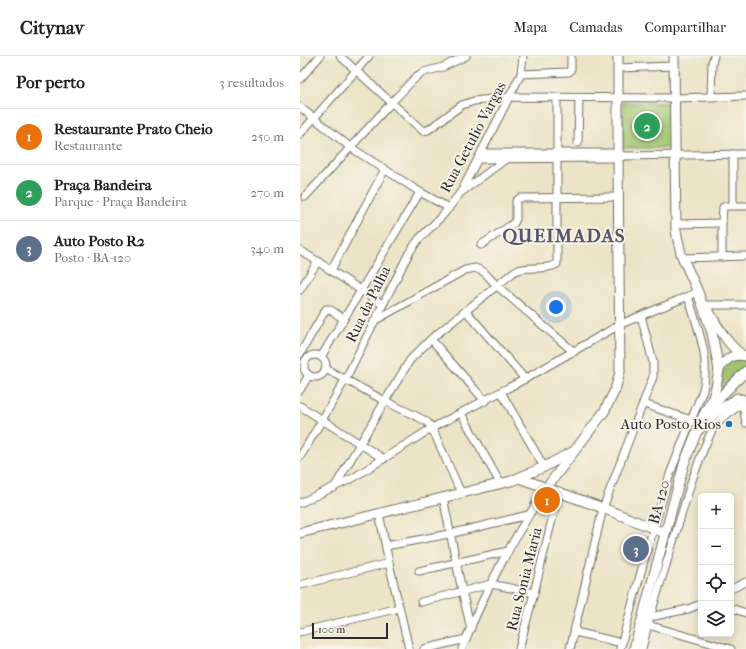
<!DOCTYPE html>
<html lang="pt">
<meta charset="utf-8">
<style>
:root{--surface:#fff;--page:#f2f2f2;--text:#202124;--muted:#757577;--line:#e0e0e0;--accent:#1f6fb2}
body{margin:0;font-family:"IM FELL French Canon",serif;background:var(--page);color:var(--text)}
.controls{position:absolute;right:12px;bottom:12px;display:grid;overflow:hidden;border-radius:6px;box-shadow:0 2px 10px #0003}
.controls button{width:36px;height:36px;display:grid;place-items:center;padding:0;border:0;border-bottom:1px solid var(--line);background:var(--surface);color:var(--text);font:20px sans-serif}
.scale{position:absolute;left:12px;bottom:10px;width:76px;box-sizing:border-box;padding-left:4px;border:2px solid #2b2b2b;border-top:0;font-size:11px;line-height:14px;white-space:nowrap;color:#2b2b2b;-webkit-text-stroke:3px #f7f3e8;paint-order:stroke}
.you{position:absolute;left:256px;top:251px;width:14px;height:14px;margin:-10px;border:3px solid #fff;border-radius:50%;background:#1a73e8;box-shadow:0 0 0 6px #1a73e833}
.badge{display:grid;place-items:center;width:26px;height:26px;border-radius:50%;background:var(--accent);color:#fff;font-size:13px;font-weight:700}
.pin{position:absolute;translate:-50% -50%;border:2px solid #fff;box-shadow:0 1px 4px #0006}
.list{margin:0;padding:0;list-style:none}
h2{display:flex;justify-content:space-between;align-items:center;height:52px;margin:0;padding:0 16px;font-size:17px}
h2 small{font-size:13px;font-weight:400;color:var(--muted)}
.list li{display:grid;grid-template-columns:26px 1fr auto;gap:12px;align-items:center;box-sizing:border-box;height:56px;padding:0 16px;border-top:1px solid var(--line)}
.list b{display:block;font-size:15px;white-space:nowrap}
.list p{margin:0;font-size:13px;white-space:nowrap;color:var(--muted)}
.list em{font-size:13px;font-style:normal;color:var(--muted)}
.icon{flex:none;width:22px;height:22px;fill:none;stroke:currentColor;stroke-width:2;stroke-linecap:round;stroke-linejoin:round}
.map{position:relative;flex:none;width:446px;height:593px;overflow:hidden}
header{display:flex;align-items:center;gap:24px;box-sizing:border-box;height:56px;padding:0 20px;background:var(--surface);border-bottom:1px solid var(--line)}
header strong{font-size:19px}
nav{display:flex;gap:22px;margin-inline-start:auto;font-size:14px}
main{display:flex}
aside{flex:1;background:var(--surface)}
.map>svg:first-child{display:block}
</style>
<header>
<strong>Citynav</strong>
<nav><a>Mapa</a><a>Camadas</a><a>Compartilhar</a></nav>
</header>
<main>
<aside>
<h2>Por perto<small>3 resultados</small></h2>
<ul class="list">
<li><span class="badge" style="background:#e8710a">1</span><div><b>Restaurante Prato Cheio</b><p>Restaurante</p></div><em>250 m</em></li>
<li><span class="badge" style="background:#2e9e5b">2</span><div><b>Praça Bandeira</b><p>Parque · Praça Bandeira</p></div><em>270 m</em></li>
<li><span class="badge" style="background:#5c6f8a">3</span><div><b>Auto Posto R2</b><p>Posto · BA-120</p></div><em>340 m</em></li>
</ul>
</aside>
<div class="map">
<svg width="446" height="593" viewBox="0 0 446 593">
<rect width="100%" height="100%" fill="#f7f3e8"/>
<filter id="ink" filterUnits="userSpaceOnUse"><feTurbulence type="fractalNoise" baseFrequency=".025" numOctaves="2"/><feDisplacementMap in="SourceGraphic" scale="8" xChannelSelector="R" yChannelSelector="G"/><feConvolveMatrix kernelMatrix="1 2 1 2 8 2 1 2 1" color-interpolation-filters="sRGB"/></filter>
<filter id="wash" filterUnits="userSpaceOnUse"><feTurbulence type="fractalNoise" baseFrequency=".012" numOctaves="4" result="noise"/><feDisplacementMap in="SourceGraphic" scale="16" xChannelSelector="R" yChannelSelector="G"/><feGaussianBlur stdDeviation="0.9" result="paint"/><feColorMatrix in="noise" values="0 0 0 0 0 0 0 0 0 0 0 0 0 0 0 0 0 1.4 0 .05"/><feComposite in="paint" operator="in"/></filter>
<g filter="url(#wash)">
<rect width="100%" height="100%" fill="#ece4c6"/>
<g fill="#9ec46f" stroke="#64784d">
<path d="M323,46L372,47V92H323Z"/>
<path d="M446,303V311L425,334C417,322 423,315 429,304Z"/>
</g>
</g>
<g filter="url(#ink)">
<g fill="none" stroke-linecap="round" stroke-linejoin="round">
<defs>
<g id="minor">
<path d="M40,0L123,75L128,74L162,49L174,45L210,41L374,42L446,40"/>
<path d="M318,12L374,10"/>
<path d="M221,18L269,16L271,13V0"/>
<path d="M0,23L20,0"/>
<path d="M411,40L412,7L414,0"/>
<path d="M0,51L50,91L120,136L149,152"/>
<path d="M0,78L69,0"/>
<path d="M278,87L279,42"/>
<path d="M181,97H318L322,99"/>
<path d="M178,103L318,102L325,100L446,98"/>
<path d="M163,135L206,103"/>
<path d="M5,141L91,47L117,20L124,16L143,11L166,0"/>
<path d="M433,149V98"/>
<path d="M376,168L422,167"/>
<path d="M181,189L214,167L216,163V145L220,142L319,141"/>
<path d="M0,194L82,248"/>
<path d="M422,201V167L423,151L426,150H446"/>
<path d="M382,202L446,200"/>
<path d="M31,214L85,113"/>
<path d="M0,234L18,205"/>
<path d="M405,249H446"/>
<path d="M166,255L225,323"/>
<path d="M74,265L165,214L175,212L184,216L196,229L274,296"/>
<path d="M131,283L185,345"/>
<path d="M0,298L26,253H29L44,263"/>
<circle cx="15" cy="310" r="11"/>
<path d="M21,301L120,136"/>
<path d="M26,313L85,345L122,363L127,366L132,372L161,437"/>
<path d="M0,334L9,319"/>
<path d="M201,336L244,411"/>
<path d="M442,342L446,367"/>
<path d="M344,348L391,364"/>
<path d="M0,350L84,403"/>
<path d="M161,357L200,427"/>
<path d="M0,401L22,364L45,324L109,197L119,183L143,159L161,136L221,18L223,0"/>
<path d="M34,432L85,345L110,304L131,283L215,215C228,209 246,215 257,208V41"/>
<path d="M143,441L162,535L171,573"/>
<path d="M0,447L53,422L132,372L225,323L321,268L398,236"/>
<path d="M79,457L89,507L109,593"/>
<path d="M86,490L149,478L228,459"/>
<path d="M119,515L208,495"/>
<path d="M0,529L89,507"/>
<path d="M431,533L446,526"/>
<path d="M121,546L191,528L234,537"/>
<path d="M431,552L446,557"/>
<path d="M350,561L388,553L401,548"/>
<path d="M348,569L431,593"/>
<path d="M0,576L99,552"/>
<path d="M275,576L322,587"/>
<path d="M124,593L166,583"/>
<path d="M162,593C184,536 213,482 247,431"/>
<path d="M219,593L234,537L259,435"/>
<path d="M270,593L303,452L353,321V306L341,260"/>
<path d="M320,593L347,494L370,418L403,334C411,302 397,271 388,240"/>
<path d="M342,593L350,561L392,424C398,409 407,379 417,367C424,359 434,354 442,348"/>
</g>
<g id="major">
<path d="M374,0L376,175L381,198L398,236L412,277L419,314"/>
<path d="M409,256C419,272 427,288 442,299"/>
<path d="M411,353L425,336L446,315"/>
<path d="M400,373L414,358L437,342"/>
<path d="M219,422L303,452L365,477"/>
<path d="M247,431L304,356L315,334L320,316L318,102V0"/>
<path d="M0,477L211,425L244,411L272,396"/>
<path d="M334,593L384,408L403,360L413,342L416,331L419,314L422,308L431,301L437,299L446,300"/>
</g>
</defs>
<use href="#minor" stroke="#6f6c61" stroke-width="9"/>
<use href="#major" stroke="#6f6c61" stroke-width="11"/>
<use href="#minor" stroke="#fff" stroke-width="7"/>
<use href="#major" stroke="#fff" stroke-width="9"/>
</g>
</g>
<circle fill="#1f6fb2" stroke="#f7f3e8" stroke-width="1.5" cx="429" cy="368" r="4"/>
<g text-anchor="middle" dominant-baseline="central" stroke-width="4" stroke-linejoin="round" paint-order="stroke">
<g font-size="15" fill="#2b2b2b" stroke="#f7f3e8">
<text transform="translate(173 81) rotate(-62)">Rua Getulio Vargas</text>
<text transform="translate(68 248) rotate(-64)">Rua da Palha</text>
<text transform="translate(359 446) rotate(-75)">BA-120</text>
<text transform="translate(224 523) rotate(-76)">Rua Sonia Maria</text>
</g>
<g font-size="15" fill="#2b2b2b" stroke="#f7f3e8" text-anchor="end">
<text x="421" y="368">Auto Posto Rios</text>
</g>
<g font-size="19" font-weight="bold" letter-spacing="1" fill="#59566c" stroke="#f7f3e8">
<text x="264" y="180">QUEIMADAS</text>
</g>
</g>
</svg>
<div class="controls">
<button>+</button>
<button>−</button>
<button><svg class="icon" aria-label="locate" viewBox="0 0 24 24"><circle cx="12" cy="12" r="6"/><path d="M12 2v4M12 18v4M2 12h4M18 12h4"/></svg></button>
<button><svg class="icon" aria-label="layers" viewBox="0 0 24 24"><path d="M12 4l9 5-9 5-9-5zM3 14l9 5 9-5"/></svg></button>
</div>
<div class="scale">100 m</div>
<div class="you"></div>
<div class="pin badge" style="left:247px;top:444px;background:#e8710a">1</div>
<div class="pin badge" style="left:347px;top:70px;background:#2e9e5b">2</div>
<div class="pin badge" style="left:336px;top:493px;background:#5c6f8a">3</div>
</div>
</main>
